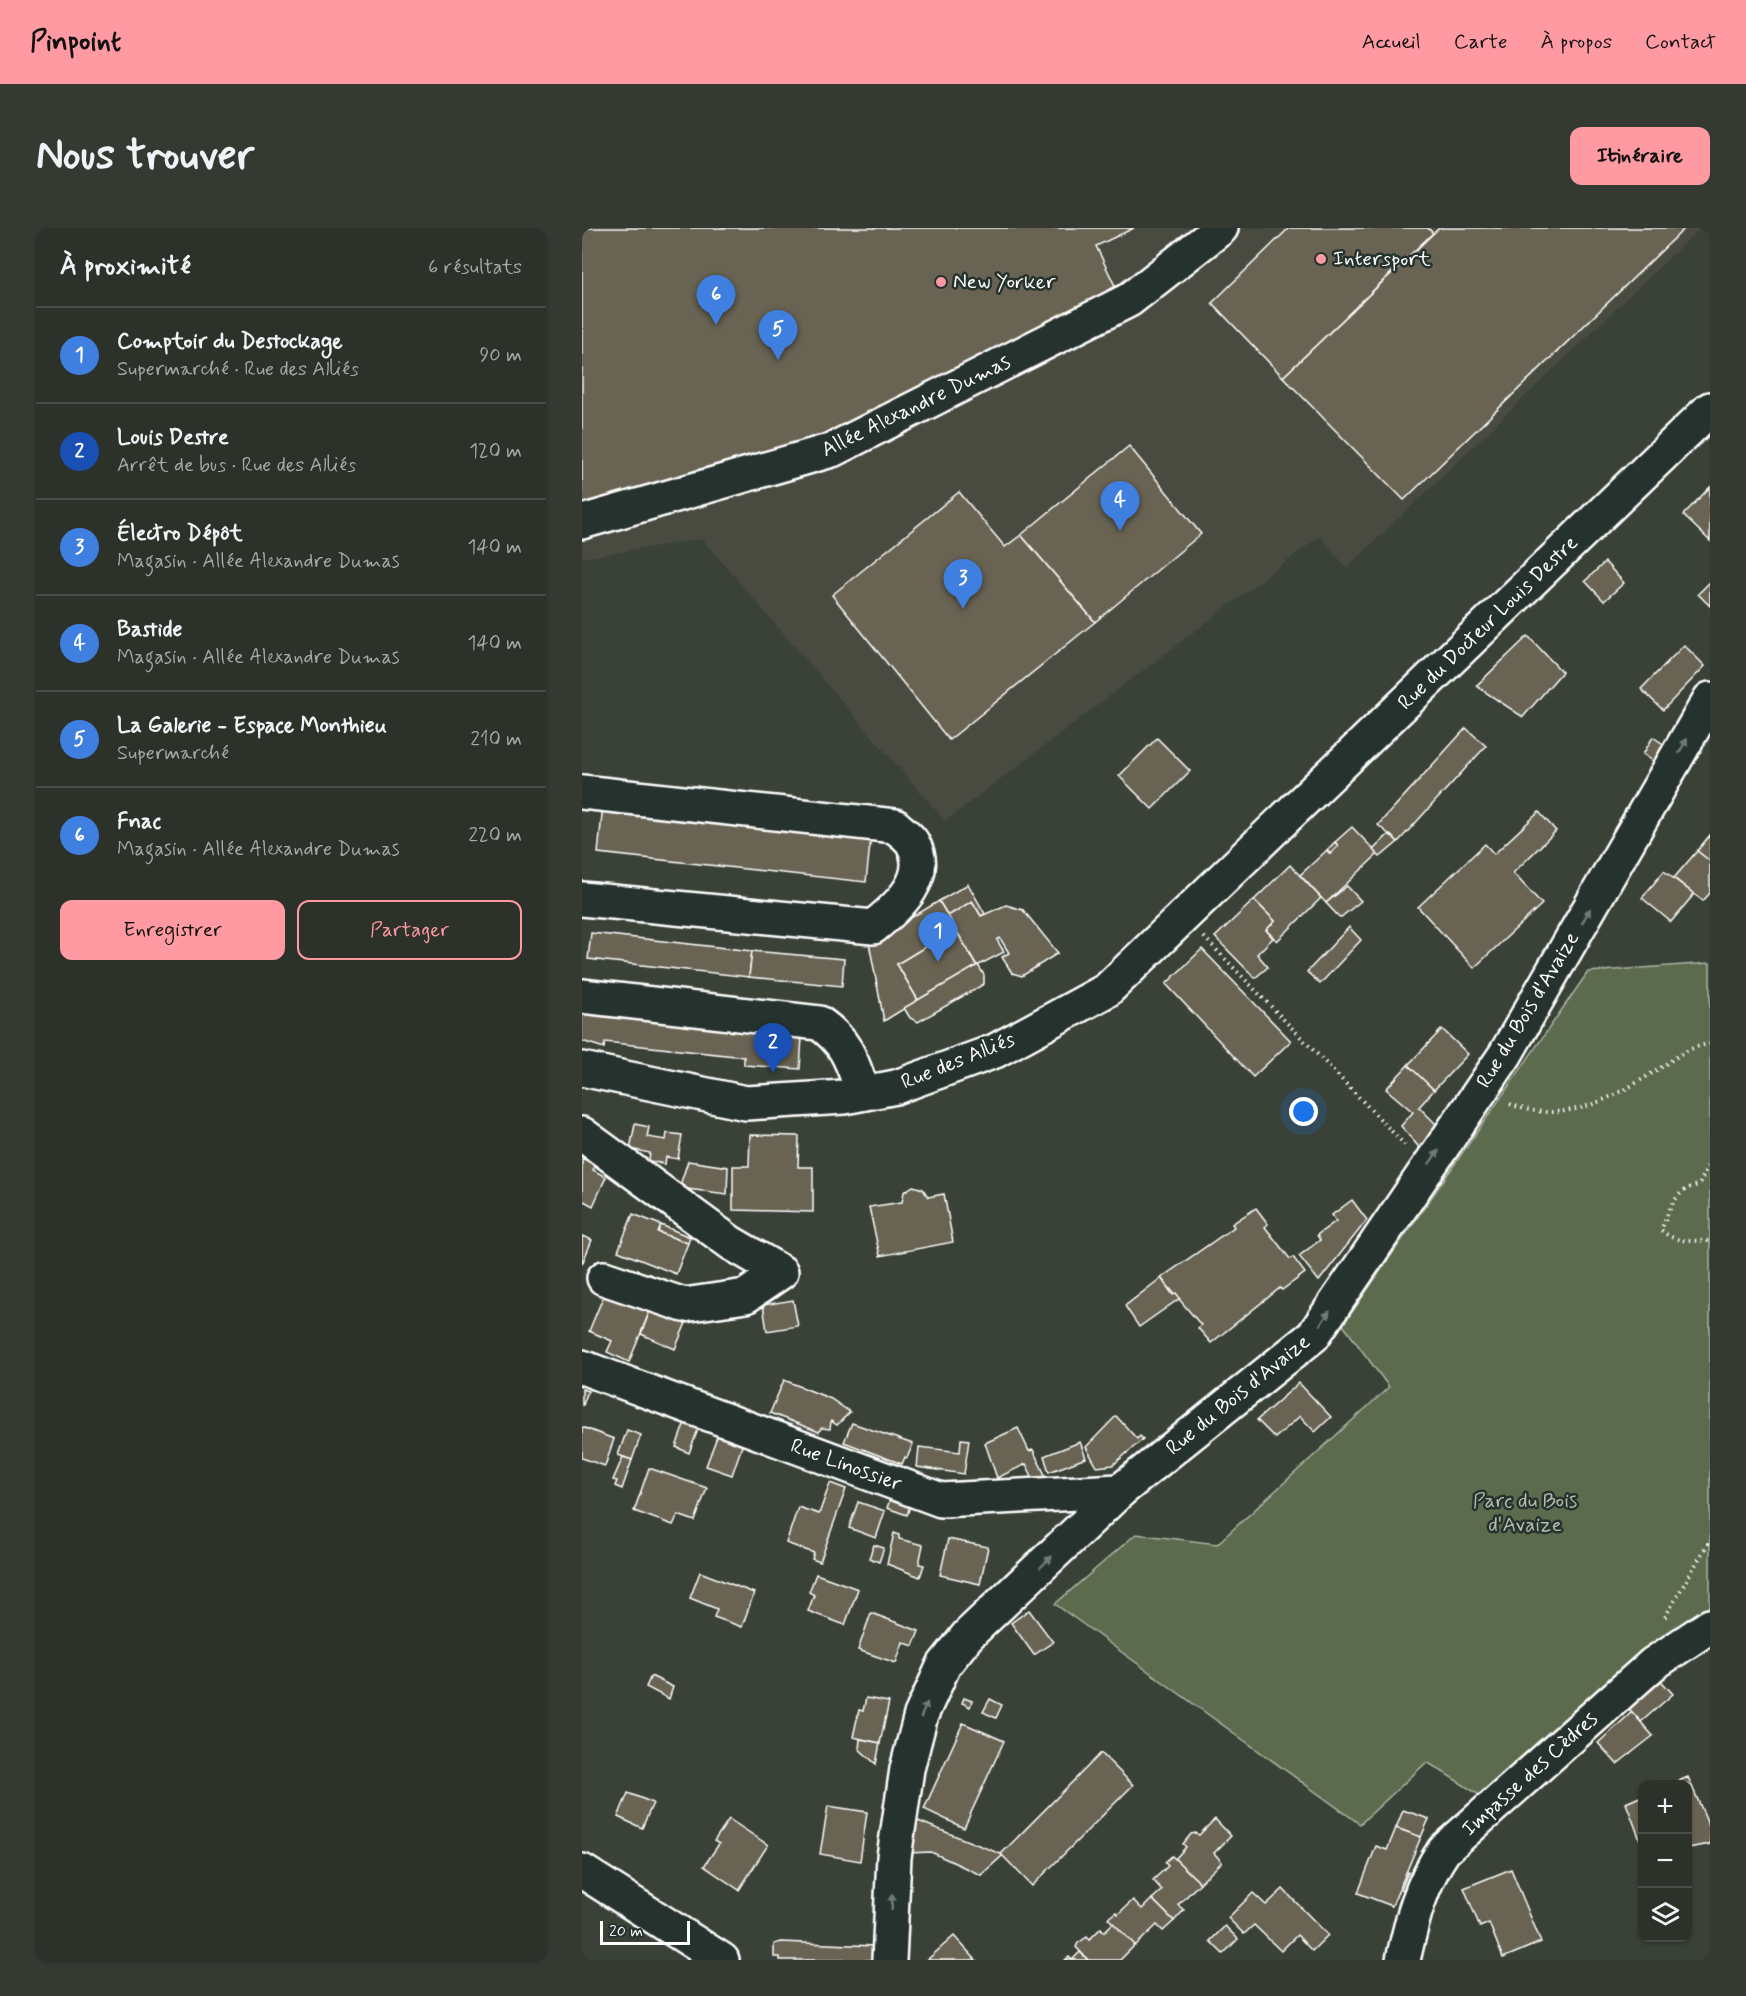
<!DOCTYPE html>
<html lang="fr">
<meta charset="utf-8">
<style>
:root{--surface:#2c322a;--page:#343a32;--text:#f1f3f6;--muted:#a6aaa8;--line:#484d47;--accent:#ff9aa2}
body{margin:0;font-family:Mynerve,sans-serif;background:var(--page);color:var(--text)}
.controls{position:absolute;right:18px;bottom:18px;display:grid;overflow:hidden;border-radius:12px;box-shadow:0 2px 4px #0004}
.controls button{width:54px;height:54px;display:grid;place-items:center;padding:0;border:0;border-bottom:2px solid var(--line);background:var(--surface);color:var(--text);font:30px sans-serif}
.scale{position:absolute;left:18px;bottom:15px;width:90px;box-sizing:border-box;padding-left:6px;border:3px solid #fff;border-top:0;font-size:16px;line-height:21px;white-space:nowrap;color:#fff;-webkit-text-stroke:4px #26332d;paint-order:stroke}
.you{position:absolute;left:722px;top:884px;width:21px;height:21px;margin:-15px;border:4px solid #fff;border-radius:50%;background:#1a73e8;box-shadow:0 0 0 9px #1a73e833}
.badge{display:grid;place-items:center;width:39px;height:39px;border-radius:50%;background:var(--accent);color:#fff;font-size:20px;font-weight:700}
.pin{position:absolute;translate:-50% -50px;filter:drop-shadow(0 2px 3px #0008)}
.pin::after{content:'';position:absolute;top:32px;width:21px;height:18px;background:inherit;clip-path:polygon(0 0,100% 0,50% 100%)}
.list{margin:0;padding:0;list-style:none}
h2{display:flex;justify-content:space-between;align-items:center;height:78px;margin:0;padding:0 24px;font-size:26px}
h2 small{font-size:20px;font-weight:400;color:var(--muted)}
.list li{display:grid;grid-template-columns:39px 1fr auto;gap:18px;align-items:center;box-sizing:border-box;height:96px;padding:0 24px;border-top:2px solid var(--line)}
.list b{display:block;font-size:22px;white-space:nowrap}
.list p{margin:0;font-size:20px;white-space:nowrap;color:var(--muted)}
.list em{font-size:20px;font-style:normal;color:var(--muted)}
.actions{display:flex;gap:12px;padding:18px 24px}
.actions a{flex:1;padding:14px 0;border:2px solid var(--accent);border-radius:12px;text-align:center;font-size:21px;color:var(--accent)}
.actions .main{background:var(--accent);color:#111}
.icon{flex:none;width:33px;height:33px;fill:none;stroke:currentColor;stroke-width:2;stroke-linecap:round;stroke-linejoin:round}
.map{position:relative;flex:none;width:1128px;height:1732px;overflow:hidden;border-radius:12px}
header{display:flex;align-items:center;gap:36px;box-sizing:border-box;height:84px;padding:0 30px;background:var(--accent);color:#111}
header strong{font-size:28px}
nav{display:flex;gap:33px;margin-inline-start:auto;font-size:21px}
.intro{display:flex;align-items:center;justify-content:space-between;box-sizing:border-box;height:144px;padding:0 36px}
h1{margin:0;font-size:42px}
.button{padding:15px 27px;border-radius:12px;background:var(--accent);color:#111;font-size:21px;font-weight:700}
main{display:flex;gap:36px;padding:0 36px}
aside{flex:1;background:var(--surface);border-radius:12px;box-shadow:0 2px 4px #0004}
.map>svg:first-child{display:block}
</style>
<header>
<strong>Pinpoint</strong>
<nav><a>Accueil</a><a>Carte</a><a>À propos</a><a>Contact</a></nav>
</header>
<div class="intro"><h1>Nous trouver</h1><a class="button">Itinéraire</a></div>
<main>
<aside>
<h2>À proximité<small>6 résultats</small></h2>
<ul class="list">
<li><span class="badge" style="background:#3f7fe0">1</span><div><b>Comptoir du Destockage</b><p>Supermarché · Rue des Alliés</p></div><em>90 m</em></li>
<li><span class="badge" style="background:#1a4fb4">2</span><div><b>Louis Destre</b><p>Arrêt de bus · Rue des Alliés</p></div><em>120 m</em></li>
<li><span class="badge" style="background:#3f7fe0">3</span><div><b>Électro Dépôt</b><p>Magasin · Allée Alexandre Dumas</p></div><em>140 m</em></li>
<li><span class="badge" style="background:#3f7fe0">4</span><div><b>Bastide</b><p>Magasin · Allée Alexandre Dumas</p></div><em>140 m</em></li>
<li><span class="badge" style="background:#3f7fe0">5</span><div><b>La Galerie - Espace Monthieu</b><p>Supermarché</p></div><em>210 m</em></li>
<li><span class="badge" style="background:#3f7fe0">6</span><div><b>Fnac</b><p>Magasin · Allée Alexandre Dumas</p></div><em>220 m</em></li>
</ul>
<div class="actions"><a class="main">Enregistrer</a><a>Partager</a></div>
</aside>
<div class="map">
<svg width="1128" height="1732" viewBox="0 0 1128 1732">
<rect width="100%" height="100%" fill="#3a4238"/>
<filter id="ink" filterUnits="userSpaceOnUse"><feTurbulence type="fractalNoise" baseFrequency=".0167" numOctaves="2"/><feDisplacementMap in="SourceGraphic" scale="12" xChannelSelector="R" yChannelSelector="G"/><feConvolveMatrix kernelMatrix="1 2 1 2 8 2 1 2 1" color-interpolation-filters="sRGB"/></filter>
<g filter="url(#ink)">
<path fill="#484c40" d="M0,0H1118L765,340L738,308L363,593L120,311L0,330Z"/>
<path fill="#5c6b4d" stroke="#aeb5a6" stroke-width="1.5" d="M1128,735V1393L899,1568L845,1534L778,1596L473,1376L554,1306L635,1316L807,1159L761,1097L1006,744Z"/>
<g fill="#696452" stroke="#fff" stroke-width="1.5">
<path d="M0,0H552L514,18L534,60L248,205L0,278Z"/>
<path d="M707,0H846L851,5L701,149L630,75Z"/>
<path d="M857,0H1103L822,272L701,149Z"/>
<path d="M547,218L619,306L513,394L439,307Z"/>
<path d="M1128,259V313L1101,287Z"/>
<path d="M377,264L423,319L439,307L513,394L367,512L250,367Z"/>
<path d="M1023,334L1042,355L1022,373L1003,353Z"/>
<path d="M1128,354V378L1116,366Z"/>
<path d="M946,408L980,444L941,489L894,458Z"/>
<path d="M1102,417L1123,438L1081,482L1059,461Z"/>
<path d="M884,500L904,518L816,614L796,597Z"/>
<path d="M1071,509L1084,518L1074,535L1061,526Z"/>
<path d="M575,510L608,543L570,581L537,548Z"/>
<path d="M21,577L289,607L284,654L16,625Z"/>
<path d="M957,584L974,603L931,645L960,676L892,740L836,679L903,616L912,626Z"/>
<path d="M770,599L796,626L744,675L718,647L745,622L748,626L756,618L753,614Z"/>
<path d="M807,606L816,614L798,629L791,622Z"/>
<path d="M1128,607V633L1115,623Z"/>
<path d="M753,614L756,618L748,626L745,622Z"/>
<path d="M1115,623L1128,633V665L1121,673L1092,650Z"/>
<path d="M708,637L739,670L695,713L684,702L693,693L672,672Z"/>
<path d="M1082,643L1112,666L1089,694L1060,670Z"/>
<path d="M386,656L403,686L399,688L390,673L366,688L357,673Z"/>
<path d="M765,658L779,673L758,690L744,675Z"/>
<path d="M672,672L693,693L684,702L691,710L675,726L686,739L673,750L633,709Z"/>
<path d="M357,673L373,701L315,736L336,772L302,793L287,715Z"/>
<path d="M390,673L399,688L424,677L441,682L476,725L440,748L430,745L420,729L427,725L418,710L415,712L422,724L395,738L366,688Z"/>
<path d="M767,699L779,712L738,756L725,744Z"/>
<path d="M373,701L395,738L336,772L315,736Z"/>
<path d="M9,705L170,723L167,749L6,731Z"/>
<path d="M620,721L709,813L671,849L584,756Z"/>
<path d="M170,723L262,731L260,758L167,749Z"/>
<path d="M396,737L402,747V756L336,794L328,790L322,780Z"/>
<path d="M0,786L220,809L218,841L162,837V829L23,814L22,820L0,813Z"/>
<path d="M860,801L886,826L852,862L826,837Z"/>
<path d="M826,837L852,862L837,879L857,899L841,924L819,898L831,884L804,861Z"/>
<path d="M53,896L67,899L65,909L84,912L85,905L100,907L96,931L84,929L83,936L67,933L68,925L48,921Z"/>
<path d="M168,907L217,908L216,939H231V984L151,982V938H167Z"/>
<path d="M0,930L13,937L11,942L24,949L11,978L0,972Z"/>
<path d="M106,933L146,939L145,966L97,960Z"/>
<path d="M331,958L341,961L346,969L362,966L371,1014L298,1028L287,979L320,974L322,964Z"/>
<path d="M770,972L785,992L737,1053L717,1028L738,1012L735,1007L754,993L750,987Z"/>
<path d="M674,980L686,996L683,999L708,1031L711,1029L723,1045L700,1062L698,1060L629,1115L616,1100L619,1097L579,1050L652,999L650,996Z"/>
<path d="M51,986L79,997L76,1004L106,1015L94,1046L36,1023Z"/>
<path d="M79,997L108,1009L106,1015L76,1004Z"/>
<path d="M0,1008L10,1012L0,1036Z"/>
<path d="M579,1050L591,1067L594,1065L598,1070L557,1099L543,1078Z"/>
<path d="M24,1062L69,1080L47,1134L25,1124L30,1113L7,1103Z"/>
<path d="M211,1072L216,1098L185,1103L181,1077Z"/>
<path d="M69,1080L104,1095L93,1121L59,1106Z"/>
<path d="M202,1152L249,1171L268,1184L255,1197L249,1193L248,1201L239,1200L237,1204L188,1185Z"/>
<path d="M717,1155L749,1189L733,1204L718,1188L693,1210L675,1192Z"/>
<path d="M0,1161L6,1163L1,1177H0Z"/>
<path d="M534,1188L555,1211L558,1208L561,1211L531,1237L515,1239L504,1219Z"/>
<path d="M103,1194L117,1199L107,1225L94,1219Z"/>
<path d="M270,1195L331,1216L325,1230L323,1229L320,1236L262,1214Z"/>
<path d="M0,1199L32,1211L23,1238L0,1230Z"/>
<path d="M436,1200L447,1223L451,1222L466,1253L453,1254L444,1236L415,1250L403,1215Z"/>
<path d="M45,1202L59,1207L50,1232L36,1227Z"/>
<path d="M136,1206L161,1215L150,1247L124,1238Z"/>
<path d="M379,1211L387,1212L382,1246L335,1239L337,1219L378,1224Z"/>
<path d="M498,1214L504,1230L467,1244L462,1228Z"/>
<path d="M41,1229L50,1232L40,1261L33,1258L35,1253L31,1252Z"/>
<path d="M67,1240L125,1260L113,1293L96,1287L91,1297L52,1283Z"/>
<path d="M248,1255L264,1261L238,1334L230,1331L232,1325L204,1315L216,1279L237,1286Z"/>
<path d="M309,1268L329,1275L325,1287L305,1280Z"/>
<path d="M276,1274L303,1283L294,1310L267,1300Z"/>
<path d="M312,1305L317,1307V1311L341,1317L337,1336L342,1337L338,1349L305,1336Z"/>
<path d="M366,1311L406,1319L398,1356L358,1347Z"/>
<path d="M292,1317L302,1320L297,1334L287,1330Z"/>
<path d="M118,1344L172,1365L160,1399L132,1389L135,1381L108,1370Z"/>
<path d="M234,1346L276,1361L263,1397L226,1383L232,1367L227,1364Z"/>
<path d="M447,1382L471,1414L452,1427L429,1395Z"/>
<path d="M289,1385L337,1403L331,1418L321,1414L314,1435L276,1422Z"/>
<path d="M1071,1444L1091,1466L1059,1494L1040,1473Z"/>
<path d="M69,1448L91,1459L87,1471L64,1459Z"/>
<path d="M284,1470L307,1474L298,1515L271,1509L277,1482L281,1483Z"/>
<path d="M382,1470L390,1473L388,1479L380,1475Z"/>
<path d="M408,1471L420,1477L414,1490L401,1484Z"/>
<path d="M1050,1484L1071,1508L1035,1536L1016,1515Z"/>
<path d="M381,1495L422,1513L382,1600L342,1581Z"/>
<path d="M278,1511L298,1515L294,1536L277,1521Z"/>
<path d="M519,1525L551,1557L450,1658L419,1626Z"/>
<path d="M1106,1549L1128,1600V1616L1106,1620V1556H1089Z"/>
<path d="M46,1565L71,1575L60,1600L36,1589Z"/>
<path d="M1060,1568V1617L1044,1575Z"/>
<path d="M246,1578L285,1584L278,1633L238,1626Z"/>
<path d="M821,1582L847,1591L839,1609L814,1600Z"/>
<path d="M147,1591L186,1617L157,1662L122,1638L137,1616L132,1613Z"/>
<path d="M331,1591L419,1626L420,1628L399,1647L349,1624L327,1625Z"/>
<path d="M633,1591L649,1608L632,1625L640,1634L618,1655L593,1631L604,1619L601,1616L609,1606L614,1605L617,1607Z"/>
<path d="M814,1600L839,1609L810,1678L776,1665L794,1618L805,1622Z"/>
<path d="M590,1628L618,1655L596,1677L602,1682L592,1693L570,1671L580,1662L571,1652L586,1638L583,1634Z"/>
<path d="M929,1641L959,1714L921,1730L907,1695L898,1699L882,1660Z"/>
<path d="M826,1644L833,1647L826,1663L819,1661Z"/>
<path d="M701,1661L746,1707L730,1723L715,1707L699,1723L672,1697L662,1706L646,1690L671,1665L684,1677Z"/>
<path d="M570,1671L592,1693L581,1703L575,1697L553,1718L526,1690L534,1684L536,1686L551,1672L560,1681Z"/>
<path d="M531,1695L553,1717L538,1732H506L494,1719L496,1715L505,1709L507,1712L519,1700L522,1704Z"/>
<path d="M643,1698L656,1711L641,1726L628,1713Z"/>
<path d="M372,1708L394,1732H345Z"/>
<path d="M199,1714L292,1718V1732H198V1729H192V1716Z"/>
<path d="M498,1724L506,1732H483L487,1729L490,1732Z"/>
</g>
<g fill="none" stroke-linecap="round" stroke-linejoin="round">
<defs>
<g id="minor">
<path d="M0,294L250,222L547,72L639,0"/>
<path d="M0,564L313,598C318,603 326,608 330,614C351,649 315,680 291,699L0,671"/>
<path d="M0,768L237,795C266,815 270,834 281,865"/>
<path d="M0,841L164,875L262,869L314,859L413,823L525,762L1128,181"/>
<path d="M0,906L149,1015L199,1044L164,1068L102,1077L22,1050"/>
<path d="M0,1139L359,1272L538,1263"/>
<path d="M0,1643L140,1732"/>
<path d="M307,1732L312,1629L325,1541L339,1487L362,1437L386,1407L538,1263L731,1108L923,827L1128,471"/>
<path d="M821,1732C830,1692 838,1657 862,1622L1071,1436L1128,1398"/>
</g>
</defs>
<use href="#minor" stroke="#fff" stroke-width="38"/>
<g stroke="#fff" stroke-width="4" stroke-dasharray="1.5 4.5" stroke-linecap="butt">
<path d="M622,709L823,917"/>
<path d="M928,876C981,898 1030,871 1075,842C1092,831 1107,818 1128,816"/>
<path d="M1128,932L1117,957C1092,961 1088,982 1079,1002C1095,1016 1109,1012 1128,1013"/>
<path d="M1083,1389L1128,1312"/>
</g>
<use href="#minor" stroke="#26332d" stroke-width="33"/>
</g>
<defs><path id="oneway-solid" d="M-6-.8H1V-3.2L6.5 0L1 3.2V.8H-6Z" transform="scale(1.5)"/></defs>
<g fill="#727a76">
<use href="#oneway-solid" transform="translate(1101 518) rotate(-60)"/>
<use href="#oneway-solid" transform="translate(1004 688) rotate(-60)"/>
<use href="#oneway-solid" transform="translate(852 929) rotate(-55)"/>
<use href="#oneway-solid" transform="translate(743 1090) rotate(-56)"/>
<use href="#oneway-solid" transform="translate(464 1334) rotate(-44)"/>
<use href="#oneway-solid" transform="translate(342 1482) rotate(-67)"/>
<use href="#oneway-solid" transform="translate(310 1674) rotate(-87)"/>
</g>
</g>
<g fill="#ff9aa2" stroke="#26332d" stroke-width="2">
<circle cx="739" cy="31" r="6"/>
<circle cx="359" cy="54" r="6"/>
</g>
<g text-anchor="middle" dominant-baseline="central" stroke-width="5" stroke-linejoin="round" paint-order="stroke">
<g font-size="21" fill="#fff" stroke="#26332d" text-anchor="start">
<text x="751" y="31">Intersport</text>
<text x="371" y="54">New Yorker</text>
</g>
<g font-size="21" fill="#fff" stroke="#26332d">
<text transform="translate(334 178) rotate(-26)">Allée Alexandre Dumas</text>
<text transform="translate(906 395) rotate(-44)">Rue du Docteur Louis Destre</text>
<text transform="translate(946 782) rotate(-59)">Rue du Bois d'Avaize</text>
<text transform="translate(376 833) rotate(-22)">Rue des Alliés</text>
<text transform="translate(656 1167) rotate(-39)">Rue du Bois d'Avaize</text>
<text transform="translate(264 1237) rotate(20)">Rue Linossier</text>
<text transform="translate(948 1546) rotate(-42)">Impasse des Cèdres</text>
</g>
<g font-size="21" fill="#b6bcaf" stroke="#26332d">
<text x="943" y="1273">Parc du Bois<tspan x="943" dy="24">d'Avaize</tspan></text>
</g>
</g>
</svg>
<div class="controls">
<button>+</button>
<button>−</button>
<button><svg class="icon" aria-label="layers" viewBox="0 0 24 24"><path d="M12 4l9 5-9 5-9-5zM3 14l9 5 9-5"/></svg></button>
</div>
<div class="scale">20 m</div>
<div class="you"></div>
<div class="pin badge" style="left:356px;top:734px;background:#3f7fe0">1</div>
<div class="pin badge" style="left:191px;top:845px;background:#1a4fb4">2</div>
<div class="pin badge" style="left:381px;top:381px;background:#3f7fe0">3</div>
<div class="pin badge" style="left:538px;top:303px;background:#3f7fe0">4</div>
<div class="pin badge" style="left:196px;top:132px;background:#3f7fe0">5</div>
<div class="pin badge" style="left:134px;top:97px;background:#3f7fe0">6</div>
</div>
</main>
